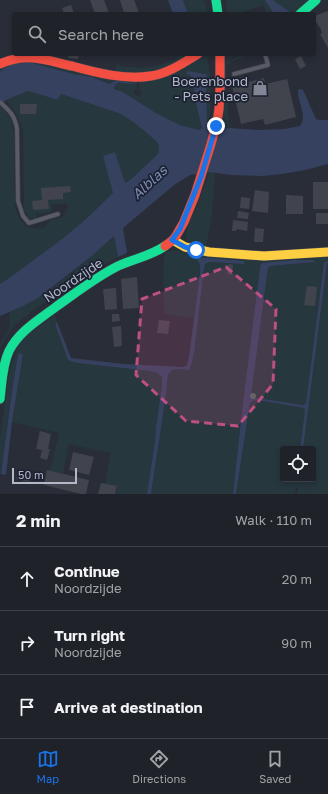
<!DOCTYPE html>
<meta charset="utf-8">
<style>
:root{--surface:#1f2229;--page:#272a31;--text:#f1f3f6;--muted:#a1a4a8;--line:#3c3f46;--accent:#1a73e8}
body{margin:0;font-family:"Golos Text",sans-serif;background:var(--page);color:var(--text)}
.controls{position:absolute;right:12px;bottom:12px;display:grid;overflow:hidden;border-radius:4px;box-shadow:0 2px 6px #0003}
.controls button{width:36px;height:36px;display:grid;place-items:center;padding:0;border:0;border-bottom:1px solid var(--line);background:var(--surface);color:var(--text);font:20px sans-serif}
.scale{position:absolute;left:12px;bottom:10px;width:65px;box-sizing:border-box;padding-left:4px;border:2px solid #b3b8c8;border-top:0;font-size:11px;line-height:14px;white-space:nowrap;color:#b3b8c8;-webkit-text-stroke:3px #1c2232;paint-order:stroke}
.stop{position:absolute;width:12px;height:12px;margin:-9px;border:3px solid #1a73e8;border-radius:50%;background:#fff}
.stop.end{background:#1a73e8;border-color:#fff;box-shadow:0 1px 4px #0008}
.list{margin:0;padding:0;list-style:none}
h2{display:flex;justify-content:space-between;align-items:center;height:52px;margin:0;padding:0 16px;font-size:17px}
h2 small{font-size:13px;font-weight:400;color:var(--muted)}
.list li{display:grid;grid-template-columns:26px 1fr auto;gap:12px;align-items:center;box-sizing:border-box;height:64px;padding:0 16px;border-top:1px solid var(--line)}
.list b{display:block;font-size:15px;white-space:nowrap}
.list p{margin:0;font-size:13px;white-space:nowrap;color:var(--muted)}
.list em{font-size:13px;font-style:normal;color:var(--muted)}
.icon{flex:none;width:22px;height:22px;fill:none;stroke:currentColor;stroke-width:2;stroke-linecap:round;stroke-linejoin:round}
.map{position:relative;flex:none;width:328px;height:494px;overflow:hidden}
.search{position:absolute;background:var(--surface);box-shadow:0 2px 6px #0003;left:12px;right:12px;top:12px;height:44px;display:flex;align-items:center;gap:10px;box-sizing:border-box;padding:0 14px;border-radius:4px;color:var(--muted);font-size:15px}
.sheet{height:244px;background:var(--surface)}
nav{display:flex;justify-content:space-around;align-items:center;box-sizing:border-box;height:56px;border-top:1px solid var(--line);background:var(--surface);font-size:11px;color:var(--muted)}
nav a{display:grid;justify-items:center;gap:2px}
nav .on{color:var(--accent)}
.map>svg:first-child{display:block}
</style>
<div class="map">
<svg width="328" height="494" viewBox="0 0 328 494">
<rect width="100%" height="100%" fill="#292d37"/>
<g fill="#26373d">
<path d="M183,0H204L208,14H188Z"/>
<path d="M226,0H310L296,14H287L289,12L272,10L274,14H267L263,5L238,14H227Z"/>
<path d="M177,54H189L185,56L172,66L154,73H127L116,71L115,65C140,69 155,69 178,58Z"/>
<path d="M233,54H238L230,59L229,62C236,56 243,54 252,54L231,62L227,66L226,88L230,128L221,129L224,111L225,63L227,59Z"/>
<path d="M205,56L207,57L211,82L210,116L206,127V80L207,76L190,75C194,81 193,87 195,94C197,105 200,116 202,128L200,130L180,125L156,113L123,92L114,89L115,85L117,83L135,84L115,81L109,84L92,77L73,74L3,69L0,72V68L6,64L27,60L137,81V89L134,91L135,95L139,96L141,95L142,92L139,89V81L184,68Z"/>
<path d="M28,91L58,100L61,94L121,114L136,124L156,141L159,146V152L157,155L144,167L129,181L125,183L113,193L86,219L62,239L12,276L0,284V106L6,112L12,121L14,135L15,206C16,210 17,214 19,218C24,226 35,232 45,227C47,225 49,222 51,220L58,219L64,216L68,207L66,203L51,205L52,212L37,214L36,218C29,220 27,215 24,210L23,130C19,118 14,109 6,100Z"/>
<path d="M209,172L215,173L212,215L206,248L195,245L188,241L185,237L187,229L198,204Z"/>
<path d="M115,236L118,257L94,270L31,312L16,324L8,334L0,349V343L9,328L10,321L9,312C49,295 82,264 115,236Z"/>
<path d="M173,250L192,254L205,255L328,256V261L324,262L306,403L303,405L251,397L268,268L270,266L315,262L313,260H293L262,263L260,267L242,410L233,494H151L166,396L168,375L170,372L174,369L191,370L194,354L204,268L206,263L210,262L244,264V261L199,262L201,267L200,273L194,318L170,315L164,313L163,268L165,253Z"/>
<path d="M327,263H328V494H297L298,488H296L295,494H236L249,409L250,403L253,401L257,400L304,408L305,410L300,449H283V479H313V449H303Z"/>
<path d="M55,315L57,322L55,324L68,360L77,363L150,371L157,372L162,377V385L156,427L155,441L147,494H116L117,487L105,484L111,453L69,444L63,474L50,471L59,433L12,422L23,354L20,353L12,391L1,474L0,475V438L9,372L16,350L21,341L27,335Z"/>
</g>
<g fill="#364160">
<path d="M168,0H183L188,14H173Z"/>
<path d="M265,0H273L290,12L287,14H274Z"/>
<path d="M29,62L73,74L92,77L109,84L115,81L135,83L136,84L117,83L115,85L114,89L123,92L156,113L180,125L200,130L202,128L196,103L193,79L190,75L186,74L188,71L205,74L207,75L206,80L207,127L221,129L230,128L258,130L285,129L300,126C308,115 297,102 298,90L300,89L303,90L316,119L320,120H328V164L305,170L282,174L262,176L231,175L209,172L190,175L174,185L123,228L127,253L118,257L114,236L93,255L38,298L23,306L0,316V284L12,276L62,239L86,219L113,193L103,156L115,152L125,183L129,181L157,155L159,152V146L156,141L136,124L121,114L61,94L58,100L28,91L6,100L0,106V72C8,64 18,63 29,62Z"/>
<path d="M197,258H211L244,261V264L210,262L206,263L204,268L194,354L190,370L174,369L170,372L168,375L166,395L151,494H147L155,441L156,427L162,385V377L157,373L150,371L77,363L68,360L55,324L57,322L71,358L124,364L184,367L187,365L189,357L200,273C200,268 201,264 197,260Z"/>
<path d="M293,260H313L315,261V262L270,266L268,268L251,397L303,405L306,403L324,262L328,261V263H327L303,449H300L305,410L304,408L257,400L253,401L250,403L249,409L236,494H233L242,410L260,267L262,263Z"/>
<path d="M20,353L23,354L12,422L6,475L1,474L12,391L18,355Z"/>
</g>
<g fill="#41444c">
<path d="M90,0H104L109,14H95Z"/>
<path d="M120,0H134L139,13L143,12V14H121L124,13Z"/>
<path d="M71,5L74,14H64L62,8Z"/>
<path d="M328,11V48L320,34L322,33L320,27H319L317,23H314V16Z"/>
<path d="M69,54H79L78,59L68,58Z"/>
<path d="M301,56L306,66L300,69L295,59Z"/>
<path d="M264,78L265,84L287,79L296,117L265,125L263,119L241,124L232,86Z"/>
<path d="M20,104H37L36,114H20Z"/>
<rect x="313" y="182" width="15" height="27"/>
<path d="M70,186L71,192L63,193V199L48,200L49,209L33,210L32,201L42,200L41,188Z"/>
<path d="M255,190L269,192L268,213L252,211Z"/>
<path d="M286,195L303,196V214H286Z"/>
<path d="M241,197L250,198L249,209L240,208Z"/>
<path d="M238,211L249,213L248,219L237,218Z"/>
<rect x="316" y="213" width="12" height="11"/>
<path d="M233,220L248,222L247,231L237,229L236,231H232Z"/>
<path d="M255,228L264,229L263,242H254Z"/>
<path d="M228,264L233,265L232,275L227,274Z"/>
<path d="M137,277L139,308L123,309L121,279Z"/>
<path d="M307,286L317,287L315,306L304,305Z"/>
<path d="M116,288L117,309L105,310L103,289Z"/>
<path d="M112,314H119L120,321L112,322Z"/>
<path d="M159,320L170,321L168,334L157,333Z"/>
<path d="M121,326L122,346L114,347L112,327Z"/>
<path d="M40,431L51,434L48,449H50L47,460L40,458L42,450L36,449Z"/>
<path d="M73,452L94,457L89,475L69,470Z"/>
<path d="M47,470L89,480L86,494H81L44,485Z"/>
<path d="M18,472L31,475L29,482L16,479Z"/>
<path d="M101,483L117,486L115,494H98Z"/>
</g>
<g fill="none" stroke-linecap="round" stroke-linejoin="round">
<defs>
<g id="lane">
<path d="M234,74L268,65L265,54"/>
<path d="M0,102C10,111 15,116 17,129L18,201L23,216L29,223L58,214"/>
</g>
<g id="fast">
<path d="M216,0L218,14"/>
<path d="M300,14L316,0"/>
<path d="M0,399C2,383 2,366 9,351C19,331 40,319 57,306C77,292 96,277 118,266C133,259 151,256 165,246"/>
</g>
<path id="slow" d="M173,240L185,247L209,252L264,256L328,252"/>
<g id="jam">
<path d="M0,64C27,52 45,60 72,66C97,73 125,80 151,76C169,73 183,63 198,54"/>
<path d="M165,246L173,240L176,236L184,222L195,195L211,144L217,122L219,109L220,88V54"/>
</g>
</defs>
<use href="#lane" stroke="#454850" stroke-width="5"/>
<use href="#fast" stroke="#454850" stroke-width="10"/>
<use href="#slow" stroke="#454850" stroke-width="10"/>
<use href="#jam" stroke="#454850" stroke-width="10"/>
<use href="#lane" stroke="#595c65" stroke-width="3.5"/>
<use href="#fast" stroke="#16e098" stroke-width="9"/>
<use href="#slow" stroke="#ffcf43" stroke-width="9"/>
<use href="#jam" stroke="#f24e42" stroke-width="9"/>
</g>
<circle fill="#4d695c" cx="253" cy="396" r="3"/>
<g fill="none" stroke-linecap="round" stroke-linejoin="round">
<path stroke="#1a73e8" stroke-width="5" d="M196,250L185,247L172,240L180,229L201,177L216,126"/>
</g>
<path fill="#bd5081" fill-opacity="0.2" stroke="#bd5081" stroke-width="3" stroke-dasharray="8 5" stroke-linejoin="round" d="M226,267L276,309L273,384L238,426L186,421L136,375L142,299Z"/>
<defs>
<symbol id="shop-bare" viewBox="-9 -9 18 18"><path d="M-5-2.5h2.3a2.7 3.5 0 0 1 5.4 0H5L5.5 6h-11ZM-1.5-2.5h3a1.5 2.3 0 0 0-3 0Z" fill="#838795" stroke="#1c2232" stroke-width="2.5" paint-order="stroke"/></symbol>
</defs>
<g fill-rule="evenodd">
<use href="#shop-bare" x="249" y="77" width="22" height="22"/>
</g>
<g text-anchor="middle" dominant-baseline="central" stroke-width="3.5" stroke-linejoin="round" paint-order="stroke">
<g font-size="13" fill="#b3b8c8" stroke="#1c2232" text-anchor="end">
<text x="248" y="81">Boerenbond<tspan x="248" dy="15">- Pets place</tspan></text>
</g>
<g font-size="13" fill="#b3b8c8" stroke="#1c2232">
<text transform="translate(73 280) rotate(-34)">Noordzijde</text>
</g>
<g font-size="14" font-style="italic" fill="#7b8ab1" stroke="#1c2232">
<text transform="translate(149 182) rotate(-43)">Alblas</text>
</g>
</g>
</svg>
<div class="controls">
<button><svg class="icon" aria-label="locate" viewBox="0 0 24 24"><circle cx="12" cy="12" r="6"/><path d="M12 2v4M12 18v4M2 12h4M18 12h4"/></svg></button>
</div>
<div class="scale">50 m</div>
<div class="stop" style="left:196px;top:250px"></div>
<div class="stop end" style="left:216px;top:126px"></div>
<div class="search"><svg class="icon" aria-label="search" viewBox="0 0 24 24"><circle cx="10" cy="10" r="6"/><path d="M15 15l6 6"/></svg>Search here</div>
</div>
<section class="sheet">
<h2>2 min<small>Walk · 110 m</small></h2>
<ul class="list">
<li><svg class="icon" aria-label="ahead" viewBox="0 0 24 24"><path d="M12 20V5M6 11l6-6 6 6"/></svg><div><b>Continue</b><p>Noordzijde</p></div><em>20 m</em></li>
<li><svg class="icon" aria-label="right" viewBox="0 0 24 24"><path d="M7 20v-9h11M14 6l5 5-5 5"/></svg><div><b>Turn right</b><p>Noordzijde</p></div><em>90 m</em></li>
<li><svg class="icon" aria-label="arrive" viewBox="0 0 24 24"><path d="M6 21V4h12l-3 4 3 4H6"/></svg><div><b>Arrive at destination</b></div></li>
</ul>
</section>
<nav>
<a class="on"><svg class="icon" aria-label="map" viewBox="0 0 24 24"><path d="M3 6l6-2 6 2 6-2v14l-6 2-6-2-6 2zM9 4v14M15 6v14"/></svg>Map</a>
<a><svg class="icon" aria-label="directions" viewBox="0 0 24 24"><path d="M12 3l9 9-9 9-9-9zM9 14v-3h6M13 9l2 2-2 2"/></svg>Directions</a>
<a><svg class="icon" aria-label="saved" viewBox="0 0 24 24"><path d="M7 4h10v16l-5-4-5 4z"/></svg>Saved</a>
</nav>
